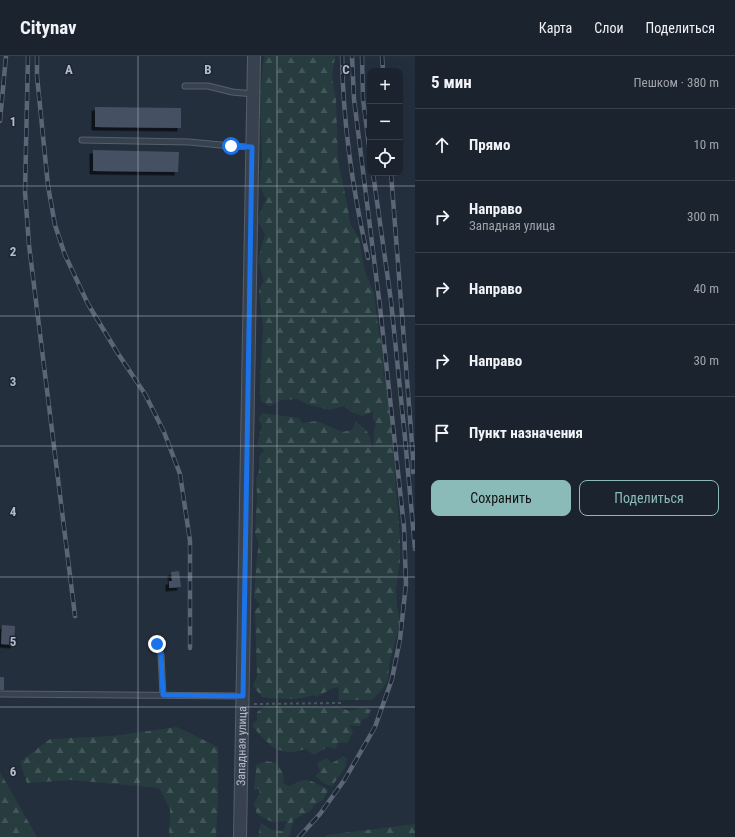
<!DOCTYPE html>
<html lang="ru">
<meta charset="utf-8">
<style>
:root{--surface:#1b232e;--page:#242b36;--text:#f1f3f6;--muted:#a0a4aa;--line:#39404a;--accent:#8bbbb9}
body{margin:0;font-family:"Roboto Condensed",sans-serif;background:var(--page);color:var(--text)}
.controls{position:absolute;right:12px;top:12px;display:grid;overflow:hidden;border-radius:8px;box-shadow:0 4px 16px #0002}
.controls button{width:36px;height:36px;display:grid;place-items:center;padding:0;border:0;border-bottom:1px solid var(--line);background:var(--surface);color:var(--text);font:20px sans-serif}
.stop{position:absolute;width:12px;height:12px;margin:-9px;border:3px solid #1a73e8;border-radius:50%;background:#fff}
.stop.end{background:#1a73e8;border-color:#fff;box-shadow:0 1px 4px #0008}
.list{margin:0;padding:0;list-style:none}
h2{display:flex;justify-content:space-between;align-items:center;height:52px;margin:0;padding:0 16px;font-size:17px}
h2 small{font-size:13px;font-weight:400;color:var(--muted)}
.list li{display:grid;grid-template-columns:26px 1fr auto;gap:12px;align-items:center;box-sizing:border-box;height:72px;padding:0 16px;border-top:1px solid var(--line)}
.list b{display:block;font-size:15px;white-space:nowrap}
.list p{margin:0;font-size:13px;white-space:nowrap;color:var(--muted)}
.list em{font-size:13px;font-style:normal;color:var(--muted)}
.actions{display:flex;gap:8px;padding:12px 16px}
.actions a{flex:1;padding:9px 0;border:1px solid var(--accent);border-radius:8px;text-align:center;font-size:14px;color:var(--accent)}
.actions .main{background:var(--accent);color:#111}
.icon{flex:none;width:22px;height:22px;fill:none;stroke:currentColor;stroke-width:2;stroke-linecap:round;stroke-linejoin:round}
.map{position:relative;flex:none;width:415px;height:781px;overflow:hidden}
header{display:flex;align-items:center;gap:24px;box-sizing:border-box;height:56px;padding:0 20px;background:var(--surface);border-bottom:1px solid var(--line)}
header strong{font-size:19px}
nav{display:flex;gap:22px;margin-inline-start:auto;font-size:14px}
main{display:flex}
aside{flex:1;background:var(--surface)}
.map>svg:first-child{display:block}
</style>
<header>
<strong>Citynav</strong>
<nav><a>Карта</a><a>Слои</a><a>Поделиться</a></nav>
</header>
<main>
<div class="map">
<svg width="415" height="781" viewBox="0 0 415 781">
<defs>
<pattern id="forest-firs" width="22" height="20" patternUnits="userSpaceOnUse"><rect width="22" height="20" fill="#263c3f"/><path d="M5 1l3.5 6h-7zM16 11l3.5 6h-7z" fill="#435659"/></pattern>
<filter id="shadow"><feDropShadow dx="-3.5" dy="3.5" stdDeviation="0" flood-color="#0009"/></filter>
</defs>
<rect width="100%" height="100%" fill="#242f3e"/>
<g fill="url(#forest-firs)">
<path d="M264,0H335L332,21L336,44L338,105L347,147L350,167L359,182L365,216L374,237L379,279L382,288L385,304L383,318L390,332L395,365H391L400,483V504L396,532L397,550L400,568L389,608L388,624L382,634L372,644H339L338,631L331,633L317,641L313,639C298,645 279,643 262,641L253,630L257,620L255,554L260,549L254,541L257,499L259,488L255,477L257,440L256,423L259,415V401L264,394L257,388L262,370L258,363L262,357L299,362L302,367L317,365L342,376L352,374L356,366C370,375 370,380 373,395L374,376L376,368L373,363V355L363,360L351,356L344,350L330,354L307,348L297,343L281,344L270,350L261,346L260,328L263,272L259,234L264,225L258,204L265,178L257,164L266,143L259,128L262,106L260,41Z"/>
<path d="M266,650H315L326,652L336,650L349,655L363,651L371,654L368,661L362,664L360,670L350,669L353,677L347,687H337L336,693L327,691L314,699L306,693C302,694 298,695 293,696C275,698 262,682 252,669L257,664V656Z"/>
<path d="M177,671L218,691V745L216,781H169L170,753L159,732L71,724L27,727L20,706L50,683L113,680Z"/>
<path d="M344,700L347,703L345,712L332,730L325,728L315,720L320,715L317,707L326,702L332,707Z"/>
<path d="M266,705L277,707L283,718L284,728L291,730C306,719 314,726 328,734L323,744L315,748L310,755L293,764L290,779L288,781H258L261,767L272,774L283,775L287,765L272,766L257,758L254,748L260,736L258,732L254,735L256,715V709Z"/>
<path d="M0,716L37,781H0Z"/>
<path d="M415,768V781H325L327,779Z"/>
</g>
<g fill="#455162" filter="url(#shadow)">
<path d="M95,51L181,52V72L95,71Z"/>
<path d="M93,94L179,96L178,116L93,115Z"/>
<path d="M179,515L181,531L169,532V525H172L171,516Z"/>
<path d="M2,569L15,570L14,589L1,588Z"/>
<rect x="0" y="621" width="4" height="13"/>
</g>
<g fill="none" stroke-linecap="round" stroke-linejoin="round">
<defs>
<g id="service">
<path d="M185,30H208L232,36L253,38"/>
<path d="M82,84L189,86L231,90L252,91"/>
<path d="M157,588L161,599L163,639"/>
<path d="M0,638L243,640"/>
</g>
<g id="tertiary">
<path id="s1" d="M240,781L254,0"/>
</g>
</defs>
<use href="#service" stroke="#565f6c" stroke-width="7"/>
<use href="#tertiary" stroke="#565f6c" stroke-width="14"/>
<path stroke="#44595c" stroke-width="2" stroke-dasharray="3 3" stroke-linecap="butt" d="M254,648L343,647"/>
<use href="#service" stroke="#38414e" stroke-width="5"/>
<use href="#tertiary" stroke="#38414e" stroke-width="12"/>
<defs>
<g id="rail">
<path d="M28,0L25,136L29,189L75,560"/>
<path d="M37,0V20L48,130L55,169L65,199L88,248L117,296L145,338L164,376L180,418L190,485V592"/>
<path d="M342,0C343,68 353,136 368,202"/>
<path d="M362,0L363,43L370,98"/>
<path d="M382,0L383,15"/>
<path d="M0,65L6,0"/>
<path d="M373,117L391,245L405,382L415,493"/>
<path d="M391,117L413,401V416"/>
<path d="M299,781L320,758L345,723L375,671L392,623L400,583L406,528L404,471L380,251L354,43L352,0"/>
</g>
</defs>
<use href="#rail" stroke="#5a6575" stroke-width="4.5"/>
<use href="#rail" stroke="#1d2633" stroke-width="3" stroke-dasharray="9" stroke-linecap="butt"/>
</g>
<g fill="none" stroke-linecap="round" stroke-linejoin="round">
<path stroke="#1a73e8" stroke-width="5" d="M157,588L161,599L163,639L243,640L252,91L231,90"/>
</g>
<path fill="none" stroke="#b4bcc9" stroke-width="1" stroke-opacity="0.55" d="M138,0V781M277,0V781M0,130H415M0,260H415M0,390H415M0,521H415M0,651H415"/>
<g text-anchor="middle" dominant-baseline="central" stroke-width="3" stroke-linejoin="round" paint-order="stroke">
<g font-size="12" fill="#b4bcc9" stroke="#1d2633">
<text stroke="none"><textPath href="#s1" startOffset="91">Западная улица</textPath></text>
</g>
</g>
<g font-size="13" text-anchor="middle" font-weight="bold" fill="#b4bcc9" stroke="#1d2633" stroke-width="3" stroke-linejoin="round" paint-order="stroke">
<text x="69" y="18">A</text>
<text x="208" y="18">B</text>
<text x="346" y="18">C</text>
<text x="13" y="70">1</text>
<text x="13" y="200">2</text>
<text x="13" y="330">3</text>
<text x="13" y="460">4</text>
<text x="13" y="590">5</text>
<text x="13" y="720">6</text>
</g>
</svg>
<div class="controls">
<button>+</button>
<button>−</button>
<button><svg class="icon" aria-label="locate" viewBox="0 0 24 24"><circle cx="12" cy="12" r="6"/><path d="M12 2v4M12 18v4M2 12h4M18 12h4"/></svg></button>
</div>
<div class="stop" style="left:231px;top:90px"></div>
<div class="stop end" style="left:157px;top:588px"></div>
</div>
<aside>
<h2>5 мин<small>Пешком · 380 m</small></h2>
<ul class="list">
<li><svg class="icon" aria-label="ahead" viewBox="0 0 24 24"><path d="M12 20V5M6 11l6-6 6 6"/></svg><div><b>Прямо</b></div><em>10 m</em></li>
<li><svg class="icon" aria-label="right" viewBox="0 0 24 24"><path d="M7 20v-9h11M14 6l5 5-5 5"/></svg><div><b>Направо</b><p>Западная улица</p></div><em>300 m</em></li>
<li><svg class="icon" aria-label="right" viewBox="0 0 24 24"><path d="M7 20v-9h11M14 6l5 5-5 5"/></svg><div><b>Направо</b></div><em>40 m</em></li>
<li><svg class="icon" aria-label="right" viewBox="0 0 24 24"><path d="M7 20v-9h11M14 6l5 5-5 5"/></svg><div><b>Направо</b></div><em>30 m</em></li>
<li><svg class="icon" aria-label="arrive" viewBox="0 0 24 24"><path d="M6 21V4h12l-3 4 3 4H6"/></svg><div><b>Пункт назначения</b></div></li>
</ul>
<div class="actions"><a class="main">Сохранить</a><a>Поделиться</a></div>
</aside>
</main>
